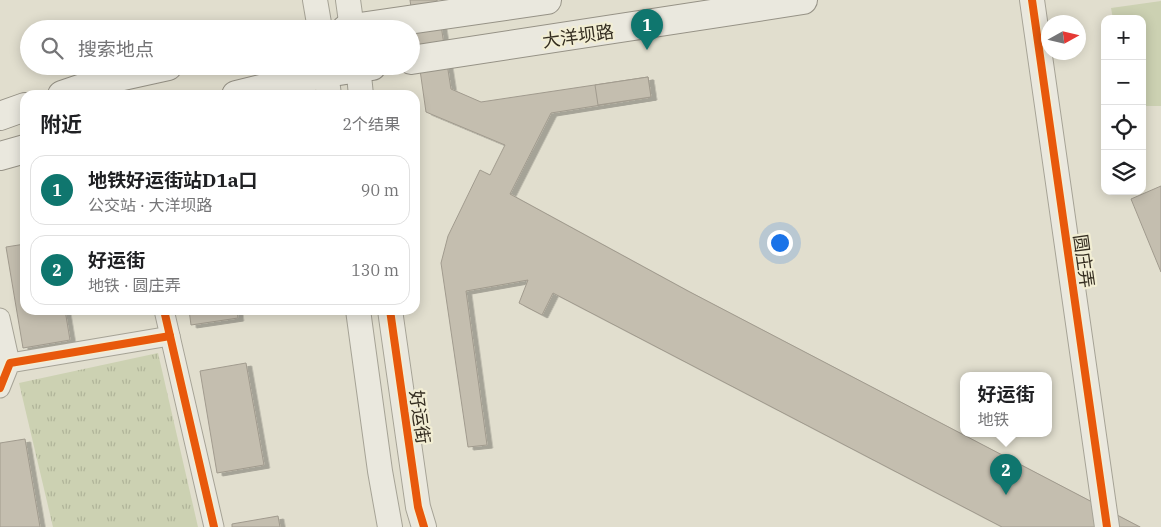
<!DOCTYPE html>
<html lang="zh">
<meta charset="utf-8">
<style>
:root{--surface:#fff;--page:#f6f6f6;--text:#202124;--muted:#757577;--line:#e0e0e0;--accent:#0f766e}
body{margin:0;font-family:"IBM Plex Serif","Noto Sans SC",serif;background:var(--page);color:var(--text)}
.controls{position:absolute;right:15px;top:15px;display:grid;overflow:hidden;border-radius:10px;box-shadow:0 2px 12px #0003}
.controls button{width:45px;height:45px;display:grid;place-items:center;padding:0;border:0;border-bottom:1px solid var(--line);background:var(--surface);color:var(--text);font:25px sans-serif}
.compass{position:absolute;left:1041px;top:15px;width:45px;height:45px;border-radius:50%;background:var(--surface);box-shadow:0 2px 12px #0003;rotate:82deg}
.you{position:absolute;left:779px;top:242px;width:18px;height:18px;margin:-12px;border:4px solid #fff;border-radius:50%;background:#1a73e8;box-shadow:0 0 0 8px #1a73e833}
.badge{display:grid;place-items:center;width:32px;height:32px;border-radius:50%;background:var(--accent);color:#fff;font-size:16px;font-weight:700}
.pin{position:absolute;translate:-50% -41px;filter:drop-shadow(0 1px 2px #0008)}
.pin::after{content:'';position:absolute;top:26px;width:18px;height:15px;background:inherit;clip-path:polygon(0 0,100% 0,50% 100%)}
.popup{position:absolute;left:960px;top:372px;width:92px;height:65px;box-sizing:border-box;display:grid;place-content:center;border-radius:10px;background:var(--surface);filter:drop-shadow(0 1px 4px #0005);font-size:16px;white-space:nowrap;color:var(--muted)}
.popup b{font-size:19px;color:var(--text)}
.popup::after{content:'';position:absolute;left:50%;top:100%;margin-left:-10px;border:10px solid transparent;border-top-color:var(--surface)}
.list{margin:0;padding:0;list-style:none}
h2{display:flex;justify-content:space-between;align-items:center;height:65px;margin:0;padding:0 20px;font-size:21px}
h2 small{font-size:16px;font-weight:400;color:var(--muted)}
.list li{display:grid;grid-template-columns:32px 1fr auto;gap:15px;align-items:center;box-sizing:border-box;height:70px;margin:0 10px 10px;padding:0 10px;border:1px solid var(--line);border-radius:15px}
.list b{display:block;font-size:19px;white-space:nowrap}
.list p{margin:0;font-size:16px;white-space:nowrap;color:var(--muted)}
.list em{font-size:16px;font-style:normal;color:var(--muted)}
.icon{flex:none;width:28px;height:28px;fill:none;stroke:currentColor;stroke-width:2;stroke-linecap:round;stroke-linejoin:round}
.map{position:relative;flex:none;width:1161px;height:527px;overflow:hidden}
.search{position:absolute;background:var(--surface);box-shadow:0 2px 12px #0003;left:20px;top:20px;width:400px;height:55px;display:flex;align-items:center;gap:12px;box-sizing:border-box;padding:0 18px;border-radius:28px;color:var(--muted);font-size:19px}
.panel{position:absolute;background:var(--surface);box-shadow:0 2px 12px #0003;left:20px;top:90px;width:400px;height:225px;border-radius:15px}
.map>svg:first-child{display:block}
</style>
<div class="map">
<svg width="1161" height="527" viewBox="0 0 1161 527">
<defs>
<pattern id="grass-tufts" width="24" height="20" patternUnits="userSpaceOnUse" patternTransform="scale(1.25)"><rect width="24" height="20" fill="#ccd1b2"/><path d="M3 7l-1-3M5 7V3M7 7l1-3M15 17l-1-3M17 17v-4M19 17l1-3" fill="none" stroke="#b0b499"/></pattern>
<filter id="shadow"><feDropShadow dx="5.5" dy="3" stdDeviation="0" flood-color="#0004"/></filter>
</defs>
<rect width="100%" height="100%" fill="#e1dece"/>
<path fill="url(#grass-tufts)" d="M158,353L198,527H53L19,383Z"/>
<path fill="#ccd1b2" d="M1161,1V106H1142V19H1113L1111,8Z"/>
<g fill="#c4beaf" stroke="#a19b8e" filter="url(#shadow)">
<path d="M410,0H437L451,89L481,102L648,77L651,97L551,113L510,194L688,291L1140,527H1002L553,293L542,315L519,303L528,280L466,291L487,445L468,447L441,263L448,236L480,170L490,175L505,145L426,112Z"/>
<path d="M648,77L651,97L598,105L595,85Z"/>
<path d="M1161,186V272L1131,199Z"/>
<path d="M25,244V310H65L70,340L23,348L6,247Z"/>
<path d="M189,310H237L238,318L191,325Z"/>
<path d="M246,363L264,465L217,473L200,371Z"/>
<path d="M25,439L40,527H0V443Z"/>
<path d="M278,516L280,527H232V524Z"/>
</g>
<g fill="none" stroke-linecap="round" stroke-linejoin="round">
<defs>
<g id="minor">
<path d="M164,310L214,527"/>
<path d="M0,318L10,363"/>
<path d="M0,388L10,363L170,336"/>
</g>
<g id="tertiary">
<path d="M315,0L320,29"/>
<path d="M348,0L352,29"/>
<path d="M1032,0L1107,527"/>
<path d="M325,66L329,95"/>
<path d="M358,66L361,95"/>
<path d="M358,310L380,471L390,527"/>
<path d="M390,310L418,507L424,527"/>
</g>
<g id="secondary">
<path d="M346,29L547,0"/>
<path d="M411,60L803,0"/>
<path d="M62,95L109,79L168,66"/>
<path d="M236,95L326,73L372,66"/>
<path d="M0,116L25,107"/>
<path d="M0,156L25,149"/>
</g>
</defs>
<use href="#minor" stroke="#a6a396" stroke-width="21"/>
<use href="#tertiary" stroke="#a6a396" stroke-width="26"/>
<use href="#secondary" stroke="#969286" stroke-width="30"/>
<use href="#minor" stroke="#eae8de" stroke-width="19"/>
<use href="#tertiary" stroke="#eae8de" stroke-width="24"/>
<use href="#secondary" stroke="#eae8de" stroke-width="28"/>
<defs>
<g id="cycleway">
<path d="M1032,0L1107,527"/>
<path d="M164,310L214,527"/>
<path d="M390,310L418,507L424,527"/>
<path d="M0,388L10,363L170,336"/>
</g>
</defs>
<use href="#cycleway" stroke="#f2eed4" stroke-width="11"/>
<use href="#cycleway" stroke="#e8590c" stroke-width="8"/>
</g>
<g text-anchor="middle" dominant-baseline="central" stroke-width="4.5" stroke-linejoin="round" paint-order="stroke">
<g font-size="18" fill="#342d20" stroke="#f2eed4">
<text transform="translate(578 36) rotate(-8)">大洋坝路</text>
<text transform="translate(1084 261) rotate(82)">圆庄弄</text>
<text transform="translate(420 417) rotate(82)">好运街</text>
</g>
</g>
</svg>
<div class="controls">
<button>+</button>
<button>−</button>
<button><svg class="icon" aria-label="locate" viewBox="0 0 24 24"><circle cx="12" cy="12" r="6"/><path d="M12 2v4M12 18v4M2 12h4M18 12h4"/></svg></button>
<button><svg class="icon" aria-label="layers" viewBox="0 0 24 24"><path d="M12 4l9 5-9 5-9-5zM3 14l9 5 9-5"/></svg></button>
</div>
<svg class="compass" viewBox="-18 -18 36 36"><path d="M0-13l5 13h-10z" fill="#e53935"/><path d="M0 13l5-13h-10z" fill="#757577"/></svg>
<div class="you"></div>
<div class="pin badge" style="left:647px;top:50px">1</div>
<div class="pin badge" style="left:1006px;top:495px">2</div>
<div class="popup"><b>好运街</b>地铁</div>
<div class="search"><svg class="icon" aria-label="search" viewBox="0 0 24 24"><circle cx="10" cy="10" r="6"/><path d="M15 15l6 6"/></svg>搜索地点</div>
<section class="panel">
<h2>附近<small>2个结果</small></h2>
<ul class="list">
<li><span class="badge">1</span><div><b>地铁好运街站D1a口</b><p>公交站 · 大洋坝路</p></div><em>90 m</em></li>
<li><span class="badge">2</span><div><b>好运街</b><p>地铁 · 圆庄弄</p></div><em>130 m</em></li>
</ul>
</section>
</div>
